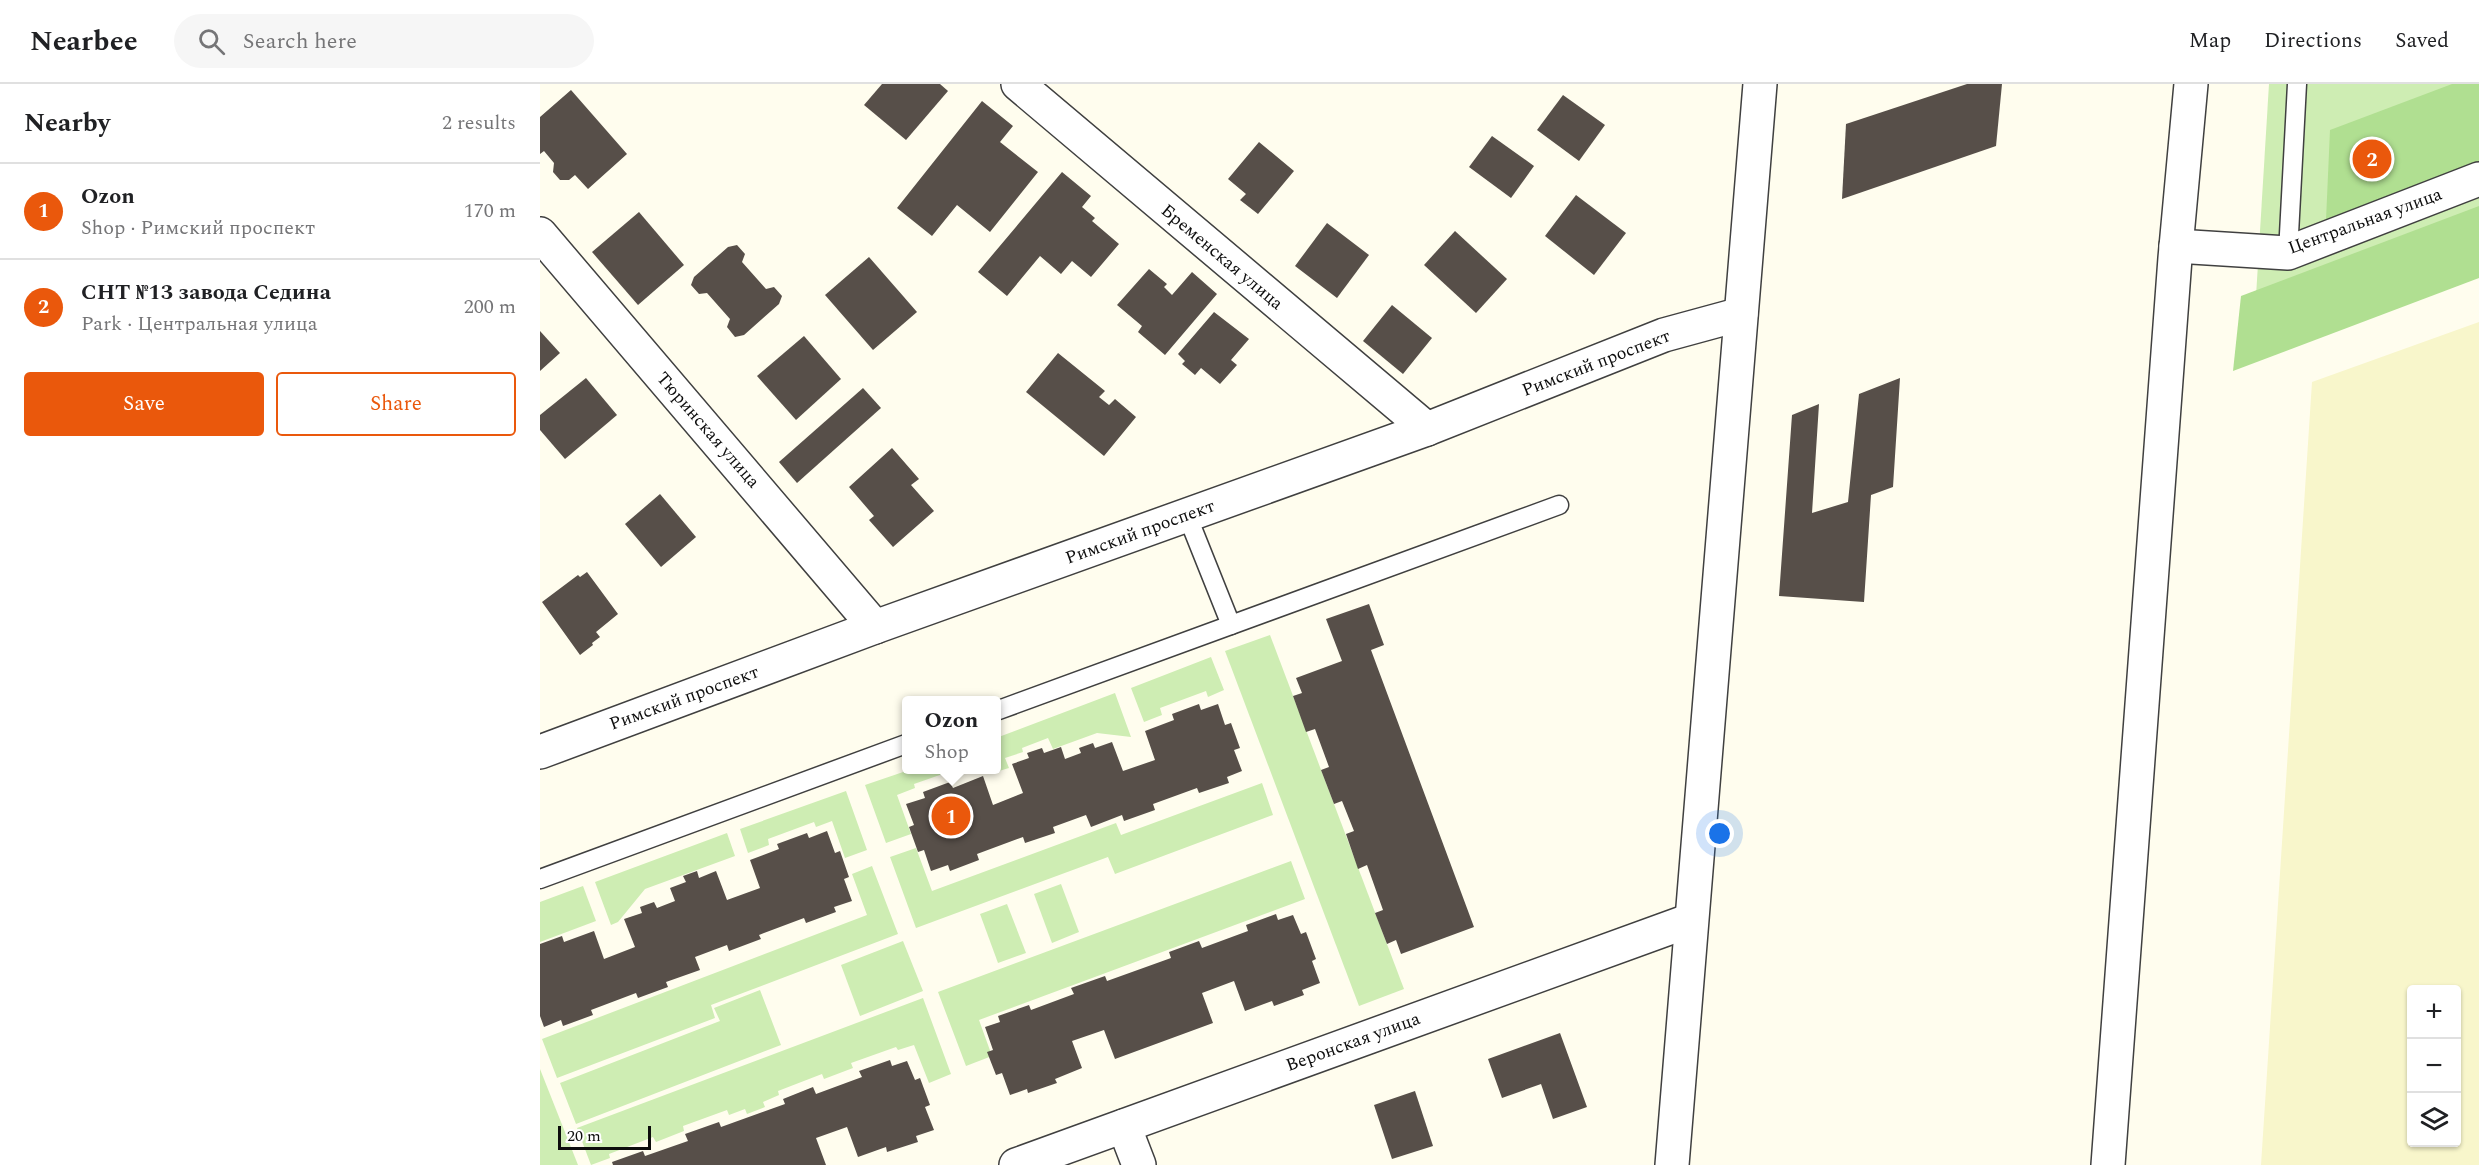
<!DOCTYPE html>
<meta charset="utf-8">
<style>
:root{--surface:#fff;--page:#f6f6f6;--text:#202124;--muted:#757577;--line:#e0e0e0;--accent:#ea580c}
body{margin:0;font-family:Spectral,serif;background:var(--page);color:var(--text)}
.controls{position:absolute;right:18px;bottom:18px;display:grid;overflow:hidden;border-radius:6px;box-shadow:0 2px 4px #0004}
.controls button{width:54px;height:54px;display:grid;place-items:center;padding:0;border:0;border-bottom:2px solid var(--line);background:var(--surface);color:var(--text);font:30px sans-serif}
.scale{position:absolute;left:18px;bottom:15px;width:93px;box-sizing:border-box;padding-left:6px;border:3px solid #0d0d0d;border-top:0;font-size:16px;line-height:21px;white-space:nowrap;color:#0d0d0d;-webkit-text-stroke:4px #fff;paint-order:stroke}
.you{position:absolute;left:1180px;top:750px;width:21px;height:21px;margin:-15px;border:4px solid #fff;border-radius:50%;background:#1a73e8;box-shadow:0 0 0 9px #1a73e833}
.badge{display:grid;place-items:center;width:39px;height:39px;border-radius:50%;background:var(--accent);color:#fff;font-size:20px;font-weight:700}
.pin{position:absolute;translate:-50% -50%;border:3px solid #fff;box-shadow:0 2px 6px #0006}
.popup{position:absolute;left:362px;top:612px;width:99px;height:78px;box-sizing:border-box;display:grid;place-content:center;border-radius:6px;background:var(--surface);filter:drop-shadow(0 2px 4px #0005);font-size:20px;white-space:nowrap;color:var(--muted)}
.popup b{font-size:22px;color:var(--text)}
.popup::after{content:'';position:absolute;left:50%;top:100%;margin-left:-12px;border:12px solid transparent;border-top-color:var(--surface)}
.list{margin:0;padding:0;list-style:none}
h2{display:flex;justify-content:space-between;align-items:center;height:78px;margin:0;padding:0 24px;font-size:26px}
h2 small{font-size:20px;font-weight:400;color:var(--muted)}
.list li{display:grid;grid-template-columns:39px 1fr auto;gap:18px;align-items:center;box-sizing:border-box;height:96px;padding:0 24px;border-top:2px solid var(--line)}
.list b{display:block;font-size:22px;white-space:nowrap}
.list p{margin:0;font-size:20px;white-space:nowrap;color:var(--muted)}
.list em{font-size:20px;font-style:normal;color:var(--muted)}
.actions{display:flex;gap:12px;padding:18px 24px}
.actions a{flex:1;padding:14px 0;border:2px solid var(--accent);border-radius:6px;text-align:center;font-size:21px;color:var(--accent)}
.actions .main{background:var(--accent);color:#fff}
.icon{flex:none;width:33px;height:33px;fill:none;stroke:currentColor;stroke-width:2;stroke-linecap:round;stroke-linejoin:round}
.map{position:relative;flex:none;width:1939px;height:1081px;overflow:hidden}
header{display:flex;align-items:center;gap:36px;box-sizing:border-box;height:84px;padding:0 30px;background:var(--surface);border-bottom:2px solid var(--line)}
header strong{font-size:28px}
nav{display:flex;gap:33px;margin-inline-start:auto;font-size:21px}
.search{width:420px;height:54px;background:var(--page);display:flex;align-items:center;gap:15px;box-sizing:border-box;padding:0 21px;border-radius:33px;color:var(--muted);font-size:22px}
main{display:flex}
aside{flex:1;background:var(--surface)}
.map>svg:first-child{display:block}
</style>
<header>
<strong>Nearbee</strong>
<div class="search"><svg class="icon" aria-label="search" viewBox="0 0 24 24"><circle cx="10" cy="10" r="6"/><path d="M15 15l6 6"/></svg>Search here</div>
<nav><a>Map</a><a>Directions</a><a>Saved</a></nav>
</header>
<main>
<aside>
<h2>Nearby<small>2 results</small></h2>
<ul class="list">
<li><span class="badge">1</span><div><b>Ozon</b><p>Shop · Римский проспект</p></div><em>170 m</em></li>
<li><span class="badge">2</span><div><b>СНТ №13 завода Седина</b><p>Park · Центральная улица</p></div><em>200 m</em></li>
</ul>
<div class="actions"><a class="main">Save</a><a>Share</a></div>
</aside>
<div class="map">
<svg width="1939" height="1081" viewBox="0 0 1939 1081">
<rect width="100%" height="100%" fill="#fffdee"/>
<path fill="#f8f6cb" fill-rule="evenodd" d="M1939,238V1081H1721L1772,298ZM1872,906H1916V1058H1872Z"/>
<g fill="#ceedb3">
<path d="M1729,0H1939V150L1714,245Z"/>
<path d="M730,551L864,905L819,922L685,567Z"/>
<path d="M671,573L684,606L668,613L666,607L620,624L622,631L604,638L591,604Z"/>
<path d="M575,609L591,653L557,649L513,665L508,654L482,664L483,668L465,674L469,684L459,687L456,679V654Z"/>
<path d="M369,686H414L374,700L375,704L357,711L371,750L346,759L325,701Z"/>
<path d="M722,699L733,731L575,790L568,773L376,844L350,773L376,764L392,807L576,739L581,751Z"/>
<path d="M306,707L327,766L305,774L292,737L276,743L274,738L228,755L229,761L208,769L200,745Z"/>
<path d="M187,749L195,772L105,805L78,838L71,841L55,798Z"/>
<path d="M751,777L765,815L439,936L452,972L426,982L398,908Z"/>
<path d="M332,782L358,850L171,921L175,934L17,994L2,955L327,831L312,790Z"/>
<path d="M521,800L539,848L512,859L494,810Z"/>
<path d="M43,802L56,837L0,858V818Z"/>
<path d="M467,820L486,869L458,879L440,830Z"/>
<path d="M363,857L383,907L320,932L301,881Z"/>
<path d="M220,906L241,961L36,1040L20,999L180,937L174,924Z"/>
<path d="M383,914L411,990L389,999L374,961L358,966L356,963L311,979L313,984L284,995L282,990L238,1007L239,1011L223,1018L225,1023L207,1030L205,1025L189,1031L187,1026L143,1042L144,1047L116,1058L113,1053L69,1070L70,1074L51,1081L37,1044Z"/>
<path d="M0,985L38,1081H0Z"/>
</g>
<g fill="#b0df91">
<path d="M1912,0H1939V77L1786,136L1790,46Z"/>
<path d="M1939,122V194L1693,287L1701,212Z"/>
</g>
<g fill="#574f49">
<path d="M342,0H400L408,7L366,56L324,21Z"/>
<path d="M1427,0H1462L1456,62L1302,115L1306,40Z"/>
<path d="M31,6L87,70L48,105L35,91L29,96H20L13,88L14,79L4,67L0,70V33Z"/>
<path d="M1023,11L1065,41L1039,77L997,46Z"/>
<path d="M442,17L473,42L460,58L498,88L450,148L417,121L392,152L357,124Z"/>
<path d="M952,52L994,82L971,114L929,83Z"/>
<path d="M719,58L754,87L718,130L700,116L706,110L688,95Z"/>
<path d="M522,88L551,112L542,123L555,134L552,137L579,160L551,193L532,177L521,190L500,172L467,212L438,188Z"/>
<path d="M1036,111L1086,149L1054,191L1005,152Z"/>
<path d="M99,128L144,181L98,221L52,168Z"/>
<path d="M787,139L829,171L797,214L755,182Z"/>
<path d="M915,147L967,195L936,229L884,181Z"/>
<path d="M197,161L205,170L202,178L226,205L234,203L242,212L239,220L204,251L195,253L187,243L190,235L167,209L159,210L151,201L154,193L188,163Z"/>
<path d="M329,173L377,228L333,266L285,211Z"/>
<path d="M609,185L627,200L624,203L632,211L652,188L677,210L625,271L598,248L602,242L577,221Z"/>
<path d="M852,221L892,254L863,290L823,257Z"/>
<path d="M674,228L709,255L691,276L697,281L680,300L661,284L655,291L642,280L645,277L638,270Z"/>
<path d="M0,247L20,269L0,287Z"/>
<path d="M264,252L301,295L256,336L217,292Z"/>
<path d="M518,269L565,307L559,313L569,321L575,315L596,333L564,372L486,308Z"/>
<path d="M46,294L77,331L25,375L0,346V331Z"/>
<path d="M1360,294L1353,403L1331,411L1324,518L1239,512L1252,331L1279,320L1272,429L1308,418L1319,310Z"/>
<path d="M323,304L341,324L257,399L239,378Z"/>
<path d="M352,364L379,395L371,401L394,427L353,463L329,436L334,432L309,403Z"/>
<path d="M120,410L156,453L121,483L85,440Z"/>
<path d="M47,488L78,530L56,548L60,553L52,559L53,561L40,571L2,518L38,491L40,493Z"/>
<path d="M829,520L844,561L831,566L934,843L861,870L856,856L847,860L835,829L843,826L827,781L818,785L806,750L814,747L802,717L794,720L781,686L789,683L775,645L766,648L753,612L762,609L756,594L802,577L786,535Z"/>
<path d="M659,620L661,626L678,620L685,641L691,639L700,664L694,666L702,687L687,693L689,699L659,709L657,704L613,720L615,726L584,737L582,731L551,743L546,731L513,743L515,749L485,759L483,753L437,770L439,776L410,787L408,781L391,787L384,766L378,768L369,743L374,741L366,720L385,714L383,708L410,698L413,704L443,692L453,721L483,709L472,680L489,674L487,669L502,664L504,669L521,663L525,675L541,669L539,664L553,659L555,664L572,658L583,687L615,676L605,647L634,636L632,630Z"/>
<path d="M287,747L295,769L300,767L309,793L304,795L312,817L294,823L296,828L266,839L264,834L219,851L221,855L189,867L187,861L155,873L160,886L126,898L128,903L98,914L96,909L51,926L53,931L23,942L21,936L4,943L0,932V860L22,852L24,858L54,847L64,875L95,863L84,835L102,829L100,823L114,818L117,824L135,817L130,804L146,798L143,792L157,787L159,794L176,787L187,816L220,804L210,776L239,765L237,760L267,749L269,754Z"/>
<path d="M736,830L738,836L753,831L761,850L766,848L776,875L772,877L780,899L762,906L764,911L734,922L732,917L705,927L694,897L662,909L673,939L575,975L564,946L532,957L542,984L515,995L517,999L488,1009L487,1005L470,1011L462,989L456,991L447,968L453,966L445,943L460,938L458,932L489,921L491,926L534,910L531,904L565,892L567,897L631,874L629,868L659,857L662,864L708,847L706,841Z"/>
<path d="M1020,949L1047,1023L1013,1035L1001,1000L962,1014L948,975Z"/>
<path d="M350,976L352,982L367,977L375,996L380,994L390,1021L385,1023L394,1046L376,1052L378,1058L347,1068L346,1063L318,1073L307,1043L276,1054L286,1081H73L72,1078L103,1067L105,1072L148,1057L145,1050L179,1038L181,1043L245,1020L243,1015L273,1003L276,1010L322,993L319,987Z"/>
<path d="M875,1007L893,1062L852,1075L834,1021Z"/>
</g>
<g fill="none" stroke-linecap="round" stroke-linejoin="round">
<defs>
<g id="service">
<path d="M1748,169L1757,0"/>
<path d="M647,431L691,541"/>
<path d="M456,627L1019,421"/>
<path d="M0,795L366,660"/>
</g>
<g id="minor">
<path d="M478,0L887,345"/>
<path d="M0,150L335,543"/>
<path d="M1636,162L1748,169L1939,95"/>
<path d="M0,668L335,543L887,345L1124,251L1201,230"/>
<path d="M584,1042L599,1081"/>
<path d="M476,1081L1151,836"/>
<path d="M1132,1081L1220,0"/>
</g>
<path id="tertiary" d="M1568,1081L1635,174L1651,0"/>
</defs>
<use href="#service" stroke="#404040" stroke-width="21"/>
<use href="#minor" stroke="#404040" stroke-width="36"/>
<use href="#tertiary" stroke="#404040" stroke-width="36"/>
<use href="#service" stroke="#fff" stroke-width="18"/>
<use href="#minor" stroke="#fff" stroke-width="33"/>
<use href="#tertiary" stroke="#fff" stroke-width="33"/>
</g>
<g text-anchor="middle" dominant-baseline="central" stroke-width="6" stroke-linejoin="round" paint-order="stroke">
<g font-size="18" fill="#0d0d0d" stroke="#fff">
<text transform="translate(1825 137) rotate(-20)">Центральная улица</text>
<text transform="translate(682 173) rotate(40)">Бременская улица</text>
<text transform="translate(1056 279) rotate(-21)">Римский проспект</text>
<text transform="translate(168 346) rotate(49)">Тюринская улица</text>
<text transform="translate(600 448) rotate(-20)">Римский проспект</text>
<text transform="translate(144 614) rotate(-20)">Римский проспект</text>
<text transform="translate(813 958) rotate(-20)">Веронская улица</text>
</g>
</g>
</svg>
<div class="controls">
<button>+</button>
<button>−</button>
<button><svg class="icon" aria-label="layers" viewBox="0 0 24 24"><path d="M12 4l9 5-9 5-9-5zM3 14l9 5 9-5"/></svg></button>
</div>
<div class="scale">20 m</div>
<div class="you"></div>
<div class="pin badge" style="left:411px;top:732px">1</div>
<div class="popup"><b>Ozon</b>Shop</div>
<div class="pin badge" style="left:1832px;top:75px">2</div>
</div>
</main>
